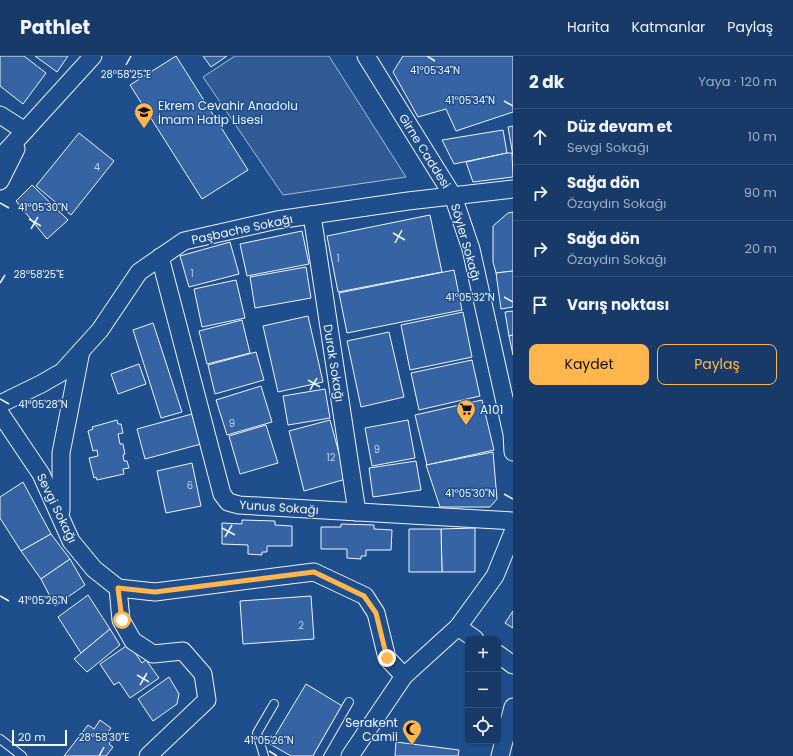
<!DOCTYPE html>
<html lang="tr">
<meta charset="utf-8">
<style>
:root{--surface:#173a69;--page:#244571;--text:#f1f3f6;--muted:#9eadc0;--line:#36547d;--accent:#ffb74d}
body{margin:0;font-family:Poppins,sans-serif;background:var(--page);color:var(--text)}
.controls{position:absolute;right:12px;bottom:12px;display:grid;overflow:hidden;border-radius:8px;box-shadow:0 1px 3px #0004}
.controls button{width:36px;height:36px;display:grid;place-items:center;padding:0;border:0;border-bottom:1px solid var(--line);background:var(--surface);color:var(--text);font:20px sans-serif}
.scale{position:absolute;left:12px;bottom:10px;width:55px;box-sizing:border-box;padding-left:4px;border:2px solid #f2f6ff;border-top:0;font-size:11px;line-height:14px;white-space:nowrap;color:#f2f6ff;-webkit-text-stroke:3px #1f4e8c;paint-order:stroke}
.stop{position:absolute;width:12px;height:12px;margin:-9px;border:3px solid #ffb74d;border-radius:50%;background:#fff}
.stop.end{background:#ffb74d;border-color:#fff;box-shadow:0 1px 4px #0008}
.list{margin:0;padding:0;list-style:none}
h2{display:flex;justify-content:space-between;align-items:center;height:52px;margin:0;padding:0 16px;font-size:17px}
h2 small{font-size:13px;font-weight:400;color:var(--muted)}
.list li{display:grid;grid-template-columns:26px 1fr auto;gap:12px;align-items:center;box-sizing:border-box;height:56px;padding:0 16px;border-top:1px solid var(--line)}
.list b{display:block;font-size:15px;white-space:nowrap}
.list p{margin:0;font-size:13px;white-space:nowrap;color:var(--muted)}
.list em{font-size:13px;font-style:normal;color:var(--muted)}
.actions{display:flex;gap:8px;padding:12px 16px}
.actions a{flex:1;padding:9px 0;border:1px solid var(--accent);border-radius:8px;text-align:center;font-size:14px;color:var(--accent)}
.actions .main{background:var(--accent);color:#111}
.icon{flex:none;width:22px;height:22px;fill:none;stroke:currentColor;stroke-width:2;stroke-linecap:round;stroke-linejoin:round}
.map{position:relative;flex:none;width:513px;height:700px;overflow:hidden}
header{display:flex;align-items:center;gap:24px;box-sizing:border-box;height:56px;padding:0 20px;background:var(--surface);border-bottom:1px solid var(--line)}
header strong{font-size:19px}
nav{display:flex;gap:22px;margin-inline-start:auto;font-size:14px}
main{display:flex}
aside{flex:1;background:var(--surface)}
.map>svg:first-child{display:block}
</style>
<header>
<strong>Pathlet</strong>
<nav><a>Harita</a><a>Katmanlar</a><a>Paylaş</a></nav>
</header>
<main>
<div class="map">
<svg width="513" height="700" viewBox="0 0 513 700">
<rect width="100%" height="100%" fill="#1f4e8c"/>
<path fill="#305b95" stroke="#a8bbd7" d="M235,0H329L406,121L283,139L203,21Z"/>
<g fill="#3563a3" stroke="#f2f6ff">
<path d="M0,0H24L46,17L23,48L0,30Z"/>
<path d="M35,0H68L57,16Z"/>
<path d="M176,0L248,114L202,143L130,29Z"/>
<path d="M203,0H227L211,11Z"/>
<path d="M403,0H513V56L456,75L446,53L418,61L393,16Z"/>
<path d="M513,70V100L508,71Z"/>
<path d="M503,74L507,97L454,108L442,84Z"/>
<path d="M79,77L114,105L71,159L36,130Z"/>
<path d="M507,97H512L513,121L473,126L466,106Z"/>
<path d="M32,129L68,164L47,183L16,145Z"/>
<path d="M513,156V215L496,217L493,206V170L508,157Z"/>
<path d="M430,159L442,216L338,236L327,180Z"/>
<path d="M302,175L309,208L247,220L240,188Z"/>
<path d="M230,186L239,218L189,231L180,200Z"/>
<path d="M306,211L311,242L255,252L250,221Z"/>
<path d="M454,214L462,254L347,277L339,237Z"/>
<path d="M513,215V251L501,253L496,217Z"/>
<path d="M236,224L245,262L202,271L194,233Z"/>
<path d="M513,255V279L509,280L505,256Z"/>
<path d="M463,256L472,301L410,314L401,269Z"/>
<path d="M308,260L323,326L278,336L263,270Z"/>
<path d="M242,264L250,297L207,308L199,275Z"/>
<path d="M153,267L182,356L161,362L133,274Z"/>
<path d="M389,276L404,341L361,351L347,285Z"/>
<path d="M513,279V299L509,280Z"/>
<path d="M256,296L264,324L215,338L208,309Z"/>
<path d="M472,304L480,340L419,354L411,317Z"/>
<path d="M139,308L146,328L118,338L111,318Z"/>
<path d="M261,330L272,366L227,379L216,344Z"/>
<path d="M325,333L330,362L288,369L283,340Z"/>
<path d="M482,344L494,394L427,409L415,359Z"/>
<path d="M192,358L201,388L145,403L137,373Z"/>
<path d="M117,364L118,368H121L123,377L118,378L120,388H123L125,398L123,399L124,405H127L129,412L123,413L124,418L97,424L96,421L94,422L89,402L98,400L97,394L93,395L88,375L93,373L92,371Z"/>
<path d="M330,364L346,423L304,435L289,375Z"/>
<path d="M408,364L415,402L372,410L365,372Z"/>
<path d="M266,369L278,407L240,418L229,380Z"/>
<path d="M493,396L497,443L490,451H440L426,409Z"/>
<path d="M416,405L421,434L373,441L369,412Z"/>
<path d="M192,407L201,450L166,457L157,415Z"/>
<path d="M23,426L51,478L21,495L0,462V441Z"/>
<path d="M242,464L275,465V469L292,470V490H267V496H262V499L248,498V489L222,488V467L242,468Z"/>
<path d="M341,468L374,469V473L392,474L391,494H366V500H361V503L347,502V493H321V471H341Z"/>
<path d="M475,472V516H442L441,473Z"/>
<path d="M409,473H441L442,516H409Z"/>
<path d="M51,478L70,503L41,523L21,495Z"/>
<path d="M70,503L85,529L55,550L41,523Z"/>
<path d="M88,539L110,573L81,597L58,561Z"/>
<path d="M311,540L314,583L243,588L240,545Z"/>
<path d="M513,555V572L505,567Z"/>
<path d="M110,573L120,589L87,616L74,603Z"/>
<path d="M129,588L142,607L146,604L159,622L130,642L119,626L114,629L100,608Z"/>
<path d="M169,621L179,638L177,648L153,665L138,643Z"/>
<path d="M306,628L344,651L315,700H291L270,688Z"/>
<path d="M100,664L111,672L108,676L114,681L109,688L113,691L106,700H64L88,669L94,673Z"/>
<path d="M396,686L459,694L458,700H395Z"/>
</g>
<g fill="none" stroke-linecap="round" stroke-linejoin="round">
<defs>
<g id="service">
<path d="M0,683L22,700"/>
<path d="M264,700L257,677L274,648"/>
<path d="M318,700L349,646"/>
</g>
<g id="minor">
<path d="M366,0L453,140L471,193L512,378L513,396"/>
<path d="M0,59L25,75"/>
<path d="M0,102L93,0"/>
<path d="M0,125L16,93"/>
<path d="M312,159L357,456"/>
<path d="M160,201L222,438L228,446L239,449L513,465"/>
<path d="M0,348L41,328L62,316L100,274L139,216L184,185L277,164L408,145L513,133"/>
<path d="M0,357L41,418L71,485L94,513L118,532L121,564L133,585L153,598L183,595L203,618L207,644L148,700"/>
<path d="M61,455V397L81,295"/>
<path d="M118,532L155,536L314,516L365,540L376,557L387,602L404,620"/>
<path d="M458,571L475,583"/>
<path d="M498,598L513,609"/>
<path d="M350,700L404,620L458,571L495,520L513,476"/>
<path d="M500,700L513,651"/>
</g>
</defs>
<use href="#service" stroke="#f2f6ff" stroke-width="10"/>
<use href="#minor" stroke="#f2f6ff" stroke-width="19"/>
<use href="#service" stroke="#1f4e8c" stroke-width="8"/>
<use href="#minor" stroke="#1f4e8c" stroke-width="17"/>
</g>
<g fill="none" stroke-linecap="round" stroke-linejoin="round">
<path stroke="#ffb74d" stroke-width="5" d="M122,564L118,532L155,536L314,516L364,540L376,557L387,602"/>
</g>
<path fill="none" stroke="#f2f6ff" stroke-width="1.5" d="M427,0L435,5M126,9L131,0M504,45L513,50M0,147L9,152M29,163L41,170M31,173L38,161M393,177L405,184M395,187L402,174M0,227L5,219M504,241L513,246M308,324L320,331M310,334L317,322M0,343L9,348M504,438L513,443M222,472L235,479M225,481L232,469M0,540L9,545M137,619L149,626M140,629L147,617M269,695L277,700M99,700L104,691"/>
<defs>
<symbol id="school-pin" viewBox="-11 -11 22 30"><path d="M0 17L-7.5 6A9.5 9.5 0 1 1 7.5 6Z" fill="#ffb74d" stroke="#1f4e8c"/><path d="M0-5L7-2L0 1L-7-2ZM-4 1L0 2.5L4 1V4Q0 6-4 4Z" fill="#111"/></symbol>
<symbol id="supermarket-pin" viewBox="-11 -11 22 30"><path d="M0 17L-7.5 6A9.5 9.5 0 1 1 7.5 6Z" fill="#ffb74d" stroke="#1f4e8c"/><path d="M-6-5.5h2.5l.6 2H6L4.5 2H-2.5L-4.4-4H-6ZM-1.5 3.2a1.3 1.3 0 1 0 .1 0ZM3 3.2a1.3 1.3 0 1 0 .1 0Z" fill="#111"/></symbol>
<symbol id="mosque-pin" viewBox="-11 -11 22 30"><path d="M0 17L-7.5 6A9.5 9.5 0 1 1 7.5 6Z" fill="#ffb74d" stroke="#1f4e8c"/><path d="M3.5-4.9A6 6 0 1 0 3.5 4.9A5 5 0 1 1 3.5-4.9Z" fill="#111"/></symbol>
</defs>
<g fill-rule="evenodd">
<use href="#school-pin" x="133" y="45" width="22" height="30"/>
<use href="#supermarket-pin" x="455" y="342" width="22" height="30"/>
<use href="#mosque-pin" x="401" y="662" width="22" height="30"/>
</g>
<g text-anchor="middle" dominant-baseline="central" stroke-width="3" stroke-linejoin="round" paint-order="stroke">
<g font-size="10" fill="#c3d1e8">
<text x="97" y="111">4</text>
<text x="338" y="202">1</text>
<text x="192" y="217">1</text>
<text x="232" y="367">9</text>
<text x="377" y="393">9</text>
<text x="331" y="401">12</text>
<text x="190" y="429">6</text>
<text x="301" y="569">2</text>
</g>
<g font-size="12" fill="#f2f6ff" stroke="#1f4e8c" text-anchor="start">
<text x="158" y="49">Ekrem Cevahir Anadolu<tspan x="158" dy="14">İmam Hatip Lisesi</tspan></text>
<text x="480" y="353">A101</text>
<text x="398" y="666" text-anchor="end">Serakent<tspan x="398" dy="14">Camii</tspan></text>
</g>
<g font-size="12" fill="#f2f6ff" stroke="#1f4e8c">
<text transform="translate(425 95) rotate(58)">Girne Caddesi</text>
<text transform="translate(242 173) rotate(-12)">Paşbache Sokağı</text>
<text transform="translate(466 186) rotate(74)">Söyler Sokağı</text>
<text transform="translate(334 307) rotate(81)">Durak Sokağı</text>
<text transform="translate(279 451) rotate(4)">Yunus Sokağı</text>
<text transform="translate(57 452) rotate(64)">Sevgi Sokağı</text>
</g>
</g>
<g font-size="10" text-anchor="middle" fill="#f2f6ff" stroke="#1f4e8c" stroke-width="3" stroke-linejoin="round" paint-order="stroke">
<text x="435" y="18">41°05'34"N</text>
<text x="126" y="22">28°58'25"E</text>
<text x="470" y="48">41°05'34"N</text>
<text x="43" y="155">41°05'30"N</text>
<text x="39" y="222">28°58'25"E</text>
<text x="470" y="245">41°05'32"N</text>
<text x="43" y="352">41°05'28"N</text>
<text x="470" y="441">41°05'30"N</text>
<text x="43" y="548">41°05'26"N</text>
<text x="104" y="685">28°58'30"E</text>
<text x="269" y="688">41°05'26"N</text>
</g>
</svg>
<div class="controls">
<button>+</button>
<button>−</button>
<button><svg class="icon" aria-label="locate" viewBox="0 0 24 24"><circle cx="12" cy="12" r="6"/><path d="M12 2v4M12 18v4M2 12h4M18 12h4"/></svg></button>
</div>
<div class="scale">20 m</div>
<div class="stop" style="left:122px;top:564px"></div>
<div class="stop end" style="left:387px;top:602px"></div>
</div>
<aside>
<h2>2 dk<small>Yaya · 120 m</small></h2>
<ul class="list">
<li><svg class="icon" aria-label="ahead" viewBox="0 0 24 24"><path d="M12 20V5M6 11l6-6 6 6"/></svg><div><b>Düz devam et</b><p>Sevgi Sokağı</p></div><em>10 m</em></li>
<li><svg class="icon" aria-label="right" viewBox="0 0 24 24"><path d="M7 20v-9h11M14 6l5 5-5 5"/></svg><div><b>Sağa dön</b><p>Özaydın Sokağı</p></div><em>90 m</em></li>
<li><svg class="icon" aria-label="right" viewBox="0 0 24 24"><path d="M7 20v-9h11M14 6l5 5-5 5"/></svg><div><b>Sağa dön</b><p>Özaydın Sokağı</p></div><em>20 m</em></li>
<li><svg class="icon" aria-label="arrive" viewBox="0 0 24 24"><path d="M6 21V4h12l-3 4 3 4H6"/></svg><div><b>Varış noktası</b></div></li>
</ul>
<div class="actions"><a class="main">Kaydet</a><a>Paylaş</a></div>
</aside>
</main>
